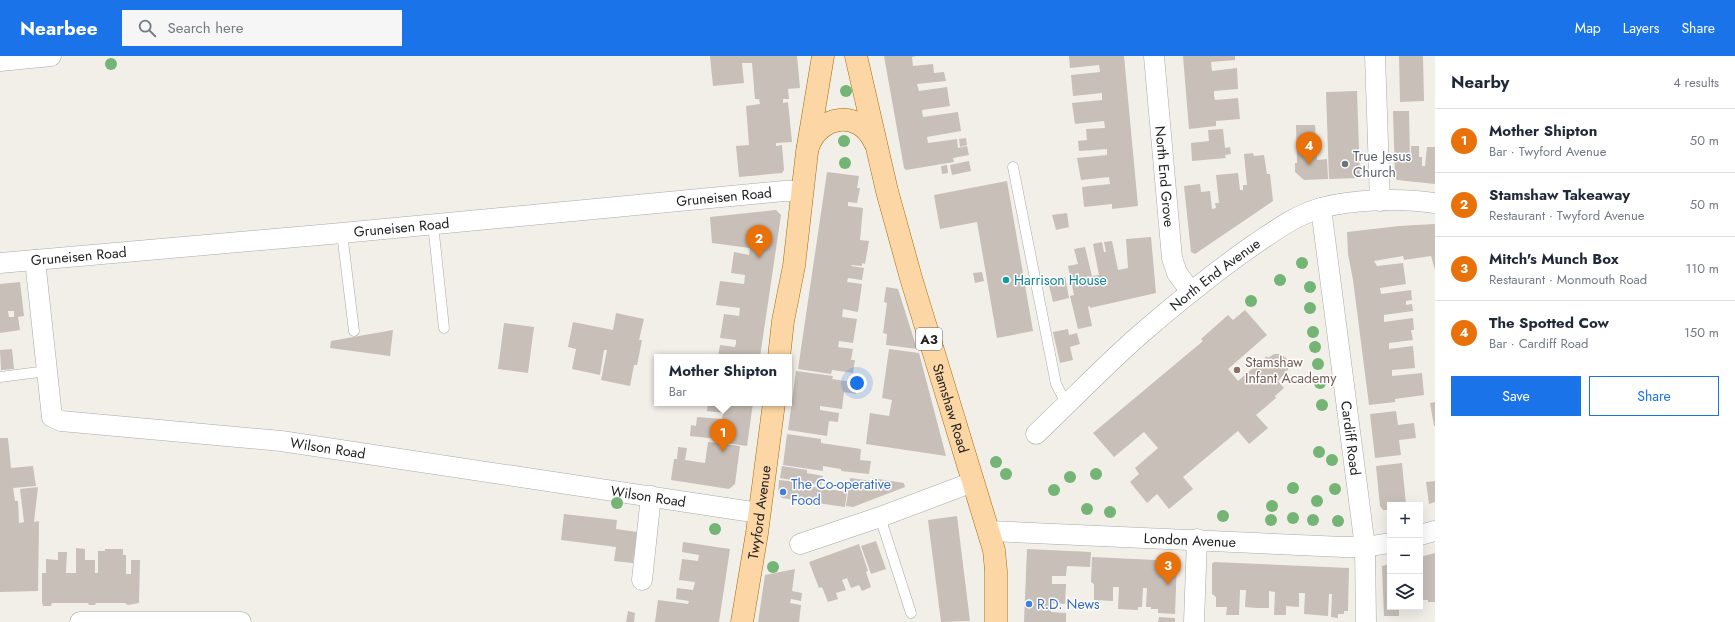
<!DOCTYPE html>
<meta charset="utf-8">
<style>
:root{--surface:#fff;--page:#f6f6f7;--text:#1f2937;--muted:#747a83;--line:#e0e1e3;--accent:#1a73e8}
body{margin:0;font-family:Jost,sans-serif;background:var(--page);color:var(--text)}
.controls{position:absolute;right:12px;bottom:12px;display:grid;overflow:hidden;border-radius:0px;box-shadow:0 4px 16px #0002}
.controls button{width:36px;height:36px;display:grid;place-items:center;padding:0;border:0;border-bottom:1px solid var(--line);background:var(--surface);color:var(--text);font:20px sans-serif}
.you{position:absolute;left:857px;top:327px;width:14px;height:14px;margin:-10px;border:3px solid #fff;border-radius:50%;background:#1a73e8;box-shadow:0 0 0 6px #1a73e833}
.badge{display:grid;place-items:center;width:26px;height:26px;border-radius:50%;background:var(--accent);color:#fff;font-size:13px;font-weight:700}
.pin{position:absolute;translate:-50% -33px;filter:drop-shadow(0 1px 2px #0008)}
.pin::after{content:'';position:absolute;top:21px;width:14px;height:12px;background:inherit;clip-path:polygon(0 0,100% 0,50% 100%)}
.popup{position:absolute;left:654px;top:298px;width:138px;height:52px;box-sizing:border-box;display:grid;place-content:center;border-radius:0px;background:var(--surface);filter:drop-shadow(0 1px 3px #0005);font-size:13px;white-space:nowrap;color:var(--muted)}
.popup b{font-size:15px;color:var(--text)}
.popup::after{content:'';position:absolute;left:50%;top:100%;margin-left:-8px;border:8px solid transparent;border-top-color:var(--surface)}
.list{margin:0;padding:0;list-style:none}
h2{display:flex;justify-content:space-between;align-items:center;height:52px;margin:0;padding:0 16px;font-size:17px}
h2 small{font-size:13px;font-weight:400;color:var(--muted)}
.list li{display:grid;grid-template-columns:26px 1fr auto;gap:12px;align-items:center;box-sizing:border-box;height:64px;padding:0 16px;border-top:1px solid var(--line)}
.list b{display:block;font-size:15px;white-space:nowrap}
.list p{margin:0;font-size:13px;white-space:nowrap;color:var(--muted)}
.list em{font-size:13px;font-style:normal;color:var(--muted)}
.actions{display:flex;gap:8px;padding:12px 16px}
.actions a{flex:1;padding:9px 0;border:1px solid var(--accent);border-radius:0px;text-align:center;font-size:14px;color:var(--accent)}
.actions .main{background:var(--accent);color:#fff}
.icon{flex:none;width:22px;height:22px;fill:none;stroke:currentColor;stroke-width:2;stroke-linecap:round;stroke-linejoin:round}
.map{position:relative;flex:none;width:1435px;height:566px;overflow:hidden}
header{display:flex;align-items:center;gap:24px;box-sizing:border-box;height:56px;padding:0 20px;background:var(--accent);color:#fff}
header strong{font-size:19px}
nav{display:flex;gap:22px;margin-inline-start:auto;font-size:14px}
.search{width:280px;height:36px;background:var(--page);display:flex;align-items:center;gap:10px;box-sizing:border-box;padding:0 14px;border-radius:0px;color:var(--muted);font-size:15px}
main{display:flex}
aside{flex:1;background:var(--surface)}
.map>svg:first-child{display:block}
</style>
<header>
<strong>Nearbee</strong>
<div class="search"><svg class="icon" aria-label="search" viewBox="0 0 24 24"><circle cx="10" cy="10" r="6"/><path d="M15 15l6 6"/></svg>Search here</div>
<nav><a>Map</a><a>Layers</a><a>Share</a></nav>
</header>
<main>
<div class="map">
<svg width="1435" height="566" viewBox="0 0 1435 566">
<rect width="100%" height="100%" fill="#f2efe9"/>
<g fill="#c7bfb8" fill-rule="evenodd">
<path d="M710,0H797L800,32L788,33L789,43H783V47L788,46L792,86L776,87V90L782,89L784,114L782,117L739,121L736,90L749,89L746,50L760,48L759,43H755L752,7H742L744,27L713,30Z"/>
<path d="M884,0H916L912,1L913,10L933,8L934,17L944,16L946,25L917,28L919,35L947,31L950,50L922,54L923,61L958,56L961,75L927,81L928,87L957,83L958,92L967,90L969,99L953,102L954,106L906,114L904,112Z"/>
<path d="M1069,0H1124L1138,150L1112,153V148L1084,151L1082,131L1110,128L1109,121L1081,124L1077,102L1107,99V93L1079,95L1078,85L1087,84L1086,73L1105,72L1104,65L1075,68L1072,47L1102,44V37L1073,40L1071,19L1100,16L1099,9L1070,12Z"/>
<path d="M1183,0H1235V4L1211,6L1212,15L1237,12L1238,33L1214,35V40L1215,44L1238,42L1240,63L1216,65V70L1189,73Z"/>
<path d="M1399,0H1423L1424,45L1400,46Z"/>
<path d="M1357,35L1360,122L1329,123L1326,36Z"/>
<path d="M1393,55H1409L1410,102L1411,101V90H1419V101H1422V110H1425L1427,91H1435V128L1397,124L1395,121Z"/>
<path d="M1296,69H1315L1317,104L1327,103L1328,123L1304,124L1295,116V107H1297Z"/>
<path d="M1223,73L1225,92L1230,91L1231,98L1225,99L1226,102L1192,105L1191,87L1209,85L1208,74Z"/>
<path d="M966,82L967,89L960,91L959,83Z"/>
<path d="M1253,97L1254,100L1264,99L1267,118H1270L1273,145L1195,198L1191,196L1184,130L1200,128L1201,136L1210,135L1212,153L1216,152L1215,147H1219L1216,119L1238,117L1240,134H1243V129H1247L1244,98Z"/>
<path d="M969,105L971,115L952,119L950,109Z"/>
<path d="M947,109L948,117L942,118L941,110Z"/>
<path d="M827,116L859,120L857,132H860L857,147L848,146V150L863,152L860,184L869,185L865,208L862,207V210L852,209L851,210L864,212L862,224L848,222L847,226L862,228L858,256L843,253L842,261L857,263L853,287L839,285L838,291L853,293L851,304H855L853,317L832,314L831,318L798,313Z"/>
<path d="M1007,125L1033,275L997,282L977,166L940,173L934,139Z"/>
<path d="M776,154L781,159L760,301H718L720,289L735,291L736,287V284L720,282L724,258L739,260L740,252L716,249L720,225L744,228L745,219L731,217L734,196L749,199L750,192L712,187L710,161Z"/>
<path d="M1067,157L1069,171L1056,174L1052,159Z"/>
<path d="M1435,168V214L1431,200L1404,204L1403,200L1374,205L1377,210L1403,207L1406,228L1380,232L1381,238L1411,234L1412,244L1406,245V249L1412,248L1413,255L1384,259V266L1413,262L1414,274H1411L1413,284L1389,287V293L1413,290L1415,312L1392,314V320L1422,317L1424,339L1395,343V346L1369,349L1353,224L1348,198L1347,176L1399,170Z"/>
<path d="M1151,181L1156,237L1090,252V250L1088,251L1092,270L1078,273L1070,240L1074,239L1068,210L1078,208L1074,193L1085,191L1092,220L1099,219L1093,188L1102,186L1104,196H1106L1104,186L1112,185L1118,214L1128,212L1126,183Z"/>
<path d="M982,216L984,225L975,227L973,217Z"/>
<path d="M1065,221L1069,242L1053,246L1048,225Z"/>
<path d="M20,226L24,260L18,261L20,274L0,277V228ZM8,255H14V261H9Z"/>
<path d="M886,231L898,233L917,293L886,289L887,278L883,277L887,247L884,246Z"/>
<path d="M1245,254L1267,279L1228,313L1238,325L1267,300L1268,302L1274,298H1281L1287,303L1289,306L1288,314L1278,325L1284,332L1275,340L1276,342L1256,359L1268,372L1249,388L1238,375L1183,421L1193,433L1169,453L1157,438L1147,447L1130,426L1139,418L1135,412L1158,392L1144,376L1114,401L1093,377L1203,285L1201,283L1228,259L1233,264Z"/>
<path d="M616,257L644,263L639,284H642L637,309H634L630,330L601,324L607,294H604L600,319L572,313L576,293L568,291L573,266L613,274Z"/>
<path d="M504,267L534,271L528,317L498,313Z"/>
<path d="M1068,273L1069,279L1077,277L1080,288L1070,291L1073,304L1060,307L1053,276Z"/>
<path d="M393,274L390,300L330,292L331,285Z"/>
<path d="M12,293L14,313L1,314L0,294Z"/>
<path d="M889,293L919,297L946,400L866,388L870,357L889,360L892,344L882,342Z"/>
<path d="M796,315L833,320L832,323L858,327L856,338L844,336L842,353L820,350V354L839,357L838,366L829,365L827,380L788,374Z"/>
<path d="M1435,346V370H1434L1430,347Z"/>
<path d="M708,347H753L747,390L719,386V383L690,380L691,369L696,370L697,361L722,363L723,357L707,355Z"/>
<path d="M1396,355L1398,369L1414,367L1416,382L1399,384L1401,399L1375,402L1370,358Z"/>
<path d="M787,378L821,383V387L861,393L860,404L871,405L869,418L841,415V413L823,410V415L783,409Z"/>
<path d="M0,382H8L11,412L33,410L36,430L13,432L15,445H18L19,467L24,466L20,433L38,431L34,466L39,465L38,535L0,536Z"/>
<path d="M708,386L740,390L735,428L729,433L671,424L674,403H677L678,391L687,392L685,404L705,407Z"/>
<path d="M1402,407L1406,449H1390V454H1383L1380,450L1376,410Z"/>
<path d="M782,410L807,414V417L823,420L821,429L780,422Z"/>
<path d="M850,422L872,425V422L904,427L905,431L853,451L846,450Z"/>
<path d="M779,424L808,427L807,430L847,436L845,451L782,442L778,437Z"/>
<path d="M1435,425V446L1429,448L1426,426Z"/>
<path d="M564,458L617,464L616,473L637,476L633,507L614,505L616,491L561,484Z"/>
<path d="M957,460L970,565L941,566L928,464Z"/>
<path d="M876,485L886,513L871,518L861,490Z"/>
<path d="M683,486L730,493L719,566H655L658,544L688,548L689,545L676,543L677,532L693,534L695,526L679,524L682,503L698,505L699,499L682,496Z"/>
<path d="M859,488L868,515L866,516L871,531L862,535L859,529L851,532L847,522L842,524L846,534L836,537L838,543L828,546L822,531L819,532L809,506Z"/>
<path d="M76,492L85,493V504H95V517H98V495H105V493H123V499H126V518H131V504H140L139,547L128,549L125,547H96L95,549H89L88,547H52L51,550H43L42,546V517H46V503L58,504V496H67L66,517H76Z"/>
<path d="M1027,493L1091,496L1090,511L1067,510L1066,520H1052V528H1066L1065,548L1052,547L1051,556L1066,557V566H1024Z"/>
<path d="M1435,497V546H1428V544H1420V501Z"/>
<path d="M1092,501L1177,505L1175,558L1158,557V553H1151V551H1146L1147,532H1143L1142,551H1138V554L1118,553L1119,531H1113V545L1094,544V528L1091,526Z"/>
<path d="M1214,506L1349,512L1348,555H1344V558H1338V562L1331,561L1332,538H1329L1328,560L1304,558L1305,537H1299V551L1286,550V559H1274L1275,536L1269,535V552H1257L1245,551L1246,534H1240L1239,559H1226L1227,551H1216V541L1212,538V508Z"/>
<path d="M1390,508V551H1399V560H1384L1382,510Z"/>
<path d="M795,513L792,535L802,537L801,545L791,543L790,547L801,549L799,566H758L765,519Z"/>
<path d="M628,555L635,557L634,566H626Z"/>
<path d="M1159,561L1175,562V566H1158Z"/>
</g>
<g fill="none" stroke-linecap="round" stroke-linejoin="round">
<defs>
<g id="service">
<path d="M1013,111L1056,328L1067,349"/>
<path d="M433,168L444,272"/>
<path d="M342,177L354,275"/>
<path d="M0,321L47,315"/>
<path d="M880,461L911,557"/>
</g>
<g id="minor">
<path id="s1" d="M1154,0L1172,202L1177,217L1191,236"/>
<path d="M1375,0L1380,145"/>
<path d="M0,5L51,0"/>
<path id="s2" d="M1321,152L1365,491L1366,566"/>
<path id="s3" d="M35,204L52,361L61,365L281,385L759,457"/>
<path id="s4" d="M0,207L342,177L784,135H802"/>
<path id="s5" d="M1036,378C1072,344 1106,308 1143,276C1179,245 1216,215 1255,188C1276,174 1296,159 1321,152C1353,143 1402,142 1435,147"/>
<path id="s6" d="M989,475L1343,491H1365L1390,487"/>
<path d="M1420,479L1435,475"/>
<path d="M800,488L880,461L973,426"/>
<path d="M642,524L651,440"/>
<path d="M80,566H241"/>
<path d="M1194,566L1197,483"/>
</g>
<g id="primary">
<path id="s7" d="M856,0L887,135L911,222L994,494L996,515V566"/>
<path d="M808,91C819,59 859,53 874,85"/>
<path d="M779,301L783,265L794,210L807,96L823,0"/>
<path id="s8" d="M742,566L757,477L774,347"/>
</g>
</defs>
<use href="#service" stroke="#a9a9a9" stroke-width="11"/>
<use href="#minor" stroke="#a9a9a9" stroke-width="21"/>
<use href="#primary" stroke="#a06b00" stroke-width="23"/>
<use href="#service" stroke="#fff" stroke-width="10"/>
<use href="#minor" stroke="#fff" stroke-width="20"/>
<use href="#primary" stroke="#fcd6a4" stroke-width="22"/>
</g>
<g fill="#74b475">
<circle cx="111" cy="8" r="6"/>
<circle cx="846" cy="35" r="6"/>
<circle cx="844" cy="85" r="6"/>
<circle cx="845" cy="107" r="6"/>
<circle cx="1302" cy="207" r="6"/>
<circle cx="1280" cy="224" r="6"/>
<circle cx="1310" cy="231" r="6"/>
<circle cx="1251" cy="245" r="6"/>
<circle cx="1310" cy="252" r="6"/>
<circle cx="1313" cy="276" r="6"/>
<circle cx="1315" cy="291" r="6"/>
<circle cx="1318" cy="308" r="6"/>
<circle cx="1320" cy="327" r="6"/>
<circle cx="1322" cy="349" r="6"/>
<circle cx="1319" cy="396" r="6"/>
<circle cx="1332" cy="404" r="6"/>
<circle cx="996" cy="406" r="6"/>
<circle cx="1006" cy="418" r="6"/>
<circle cx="1096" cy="418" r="6"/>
<circle cx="1070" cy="421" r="6"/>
<circle cx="1293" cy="432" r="6"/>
<circle cx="1335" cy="433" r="6"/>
<circle cx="1054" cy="434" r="6"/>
<circle cx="1317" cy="445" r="6"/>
<circle cx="617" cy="447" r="6"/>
<circle cx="1272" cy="450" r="6"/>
<circle cx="1087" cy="453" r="6"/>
<circle cx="1110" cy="456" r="6"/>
<circle cx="1223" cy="460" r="6"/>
<circle cx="1293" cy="462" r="6"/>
<circle cx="1271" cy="464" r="6"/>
<circle cx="1313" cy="464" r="6"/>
<circle cx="1338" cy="465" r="6"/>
<circle cx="715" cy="473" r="6"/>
<circle cx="773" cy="511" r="6"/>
</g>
<circle fill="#6b7280" stroke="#fff" stroke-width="1.5" cx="1345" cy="108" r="4"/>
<circle fill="#0f9aa8" stroke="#fff" stroke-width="1.5" cx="1006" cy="224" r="4"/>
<circle fill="#8d6e63" stroke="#fff" stroke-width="1.5" cx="1237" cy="314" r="4"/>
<g fill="#3f7fe0" stroke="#fff" stroke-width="1.5">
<circle cx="783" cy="436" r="4"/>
<circle cx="1029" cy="548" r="4"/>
</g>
<g text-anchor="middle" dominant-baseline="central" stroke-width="3" stroke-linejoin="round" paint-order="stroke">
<rect fill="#fff" stroke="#646464" stroke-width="1" x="916" y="272" width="26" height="22" rx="3"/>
<g font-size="13" font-weight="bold" fill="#222">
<text x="929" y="283">A3</text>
</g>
<g font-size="14" fill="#5b616d" stroke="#fff" text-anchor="start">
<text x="1353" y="100">True Jesus<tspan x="1353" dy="16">Church</tspan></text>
</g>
<g font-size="14" fill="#222" stroke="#fff">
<text stroke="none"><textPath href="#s1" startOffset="121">North End Grove</textPath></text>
<text stroke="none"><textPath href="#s4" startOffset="727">Gruneisen Road</textPath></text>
<text stroke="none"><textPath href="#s4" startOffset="403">Gruneisen Road</textPath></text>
<text stroke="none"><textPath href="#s4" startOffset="79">Gruneisen Road</textPath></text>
<text stroke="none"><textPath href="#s5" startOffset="240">North End Avenue</textPath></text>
<text stroke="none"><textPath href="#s7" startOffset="365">Stamshaw Road</textPath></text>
<text stroke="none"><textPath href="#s2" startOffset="232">Cardiff Road</textPath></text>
<text stroke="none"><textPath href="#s3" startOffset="436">Wilson Road</textPath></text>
<text stroke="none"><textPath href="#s3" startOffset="760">Wilson Road</textPath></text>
<text stroke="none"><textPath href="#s8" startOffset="111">Twyford Avenue</textPath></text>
<text stroke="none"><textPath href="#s6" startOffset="201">London Avenue</textPath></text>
</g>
<g font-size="14" fill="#0d838f" stroke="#fff" text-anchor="start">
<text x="1014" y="224">Harrison House</text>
</g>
<g font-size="14" fill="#785e54" stroke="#fff" text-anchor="start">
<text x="1245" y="306">Stamshaw<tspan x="1245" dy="16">Infant Academy</tspan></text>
</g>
<g font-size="14" fill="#366cbe" stroke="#fff" text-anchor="start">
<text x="791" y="428">The Co-operative<tspan x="791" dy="16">Food</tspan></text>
<text x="1037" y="548">R.D. News</text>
</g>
</g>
</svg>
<div class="controls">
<button>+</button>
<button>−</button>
<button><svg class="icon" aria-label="layers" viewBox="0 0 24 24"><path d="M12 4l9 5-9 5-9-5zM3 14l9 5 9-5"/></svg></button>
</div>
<div class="you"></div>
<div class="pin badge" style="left:723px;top:396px;background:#e8710a">1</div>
<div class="popup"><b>Mother Shipton</b>Bar</div>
<div class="pin badge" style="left:759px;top:202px;background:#e8710a">2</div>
<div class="pin badge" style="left:1168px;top:529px;background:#e8710a">3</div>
<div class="pin badge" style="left:1309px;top:109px;background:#e8710a">4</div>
</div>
<aside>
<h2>Nearby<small>4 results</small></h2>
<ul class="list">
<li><span class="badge" style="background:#e8710a">1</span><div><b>Mother Shipton</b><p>Bar · Twyford Avenue</p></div><em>50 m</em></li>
<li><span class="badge" style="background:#e8710a">2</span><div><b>Stamshaw Takeaway</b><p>Restaurant · Twyford Avenue</p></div><em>50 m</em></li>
<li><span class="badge" style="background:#e8710a">3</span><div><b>Mitch's Munch Box</b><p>Restaurant · Monmouth Road</p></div><em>110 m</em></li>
<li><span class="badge" style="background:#e8710a">4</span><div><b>The Spotted Cow</b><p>Bar · Cardiff Road</p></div><em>150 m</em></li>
</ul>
<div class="actions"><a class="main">Save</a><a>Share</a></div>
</aside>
</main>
